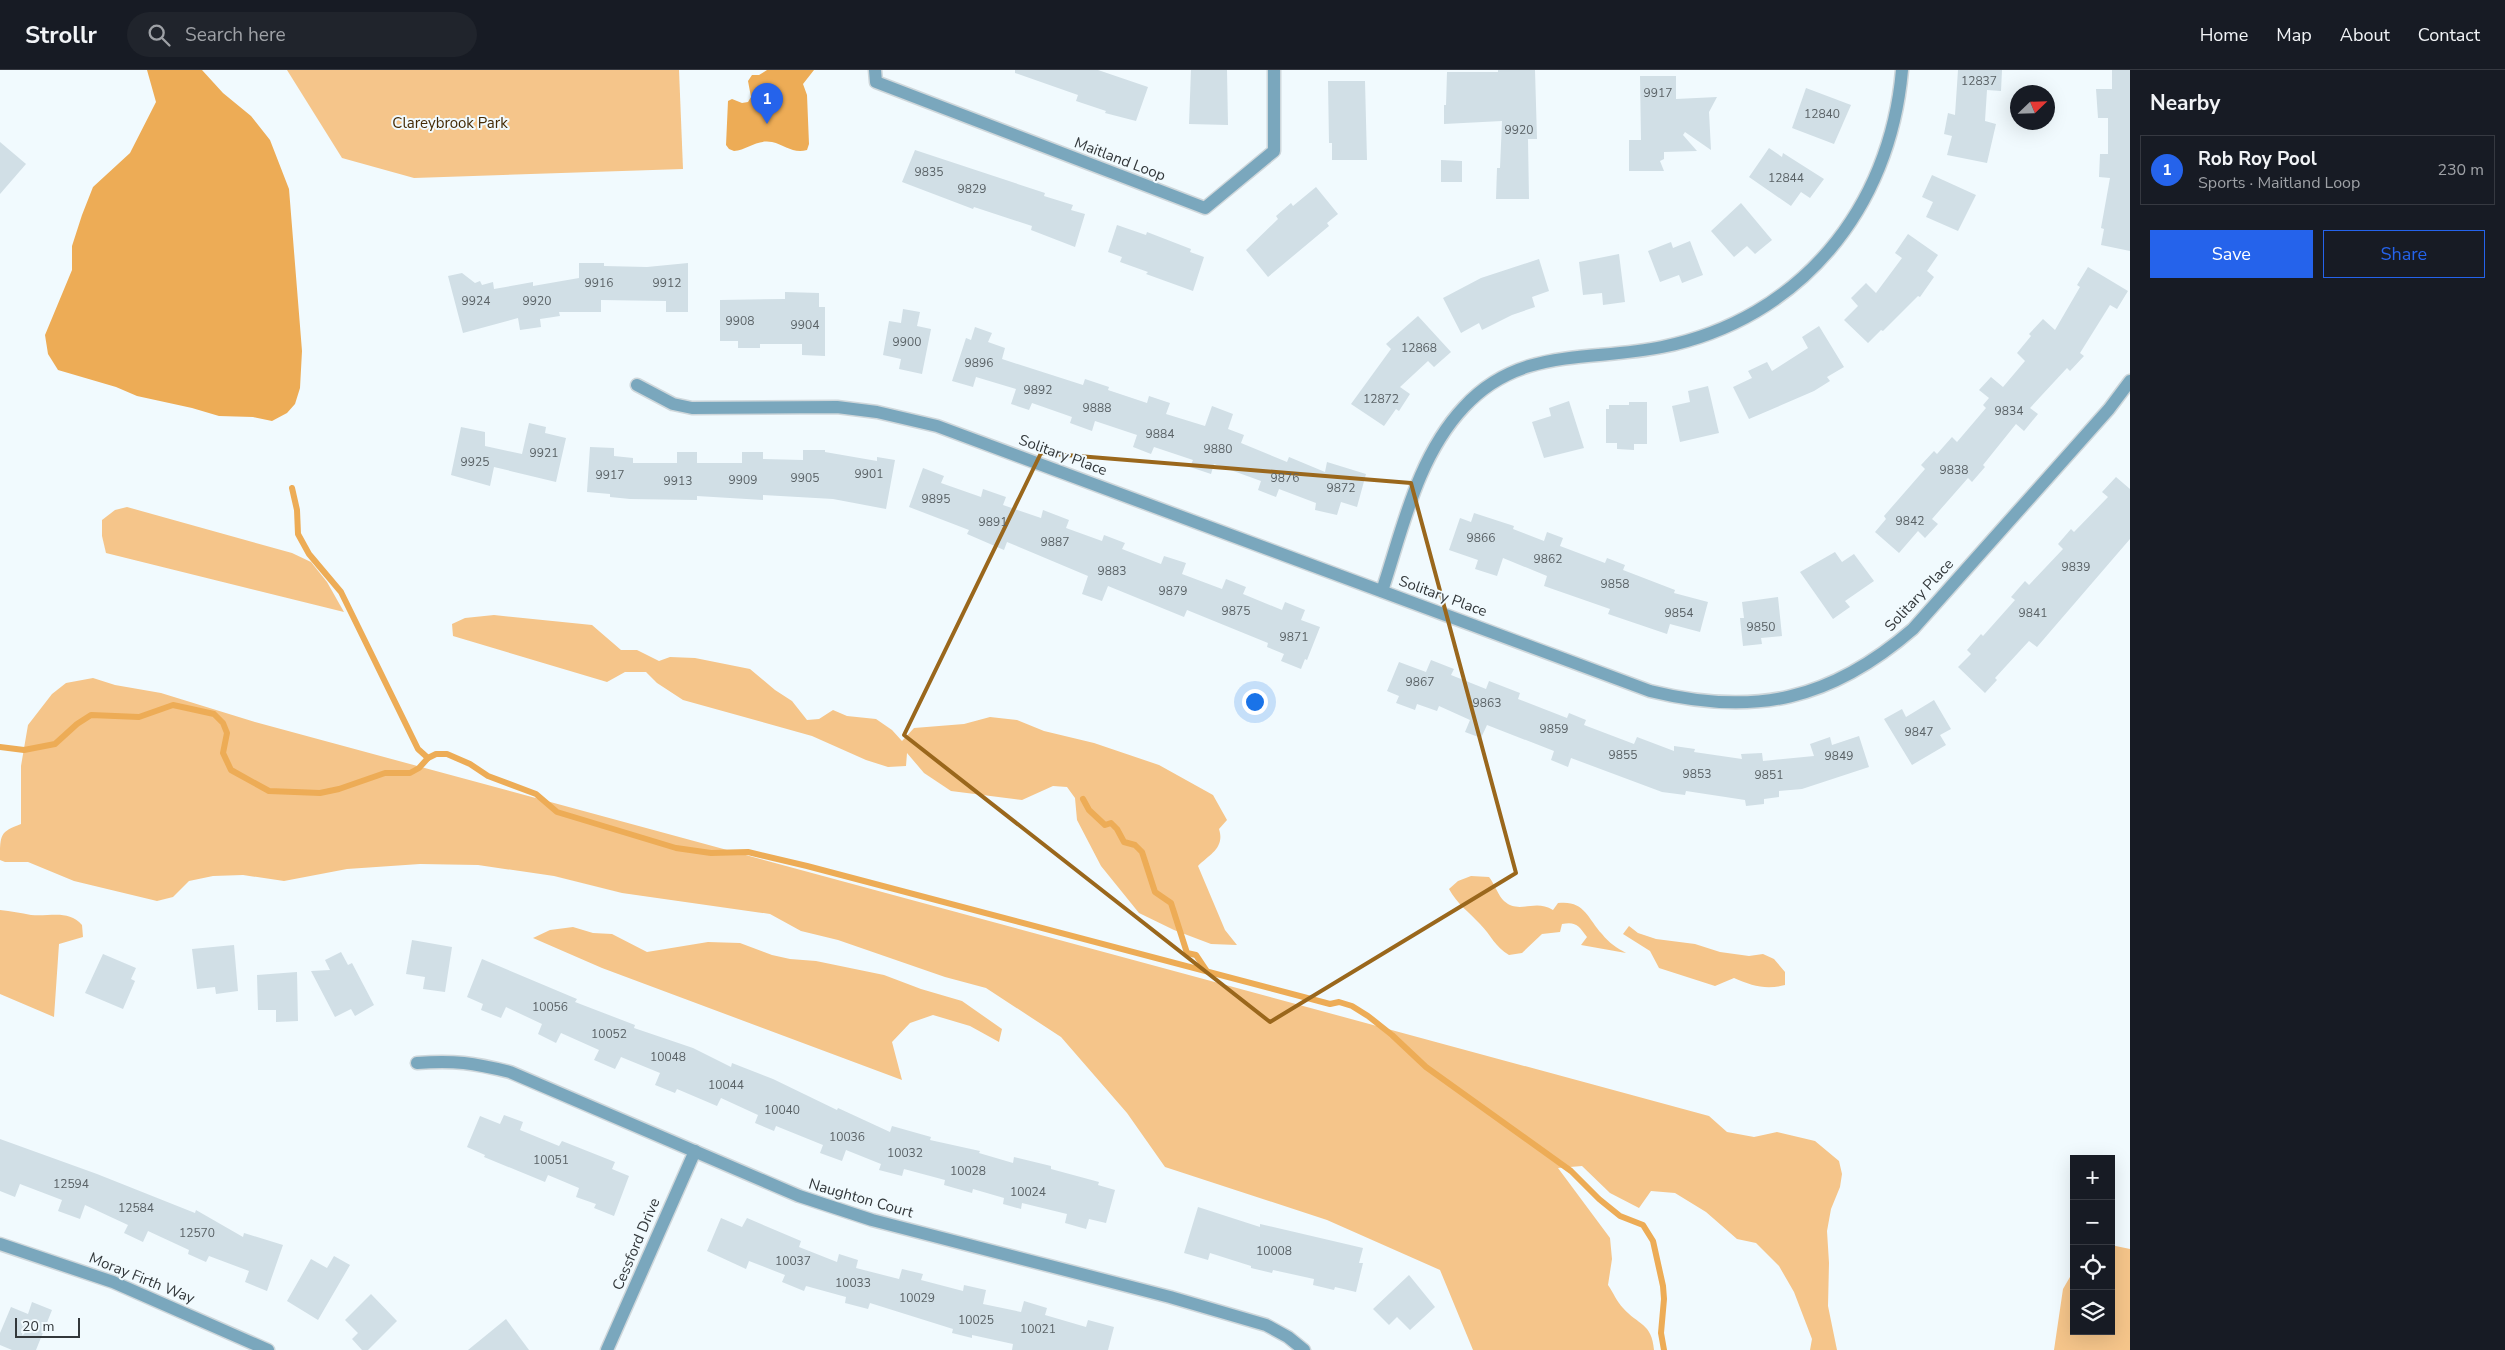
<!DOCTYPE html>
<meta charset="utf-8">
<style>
:root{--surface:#171b24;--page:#20242c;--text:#f1f3f6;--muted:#9ea1a6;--line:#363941;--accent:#2563eb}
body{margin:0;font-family:"Nunito Sans",sans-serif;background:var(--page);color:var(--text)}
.controls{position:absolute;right:15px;bottom:15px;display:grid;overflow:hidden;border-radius:0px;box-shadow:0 5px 20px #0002}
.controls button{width:45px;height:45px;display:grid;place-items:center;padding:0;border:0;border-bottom:1px solid var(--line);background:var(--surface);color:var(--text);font:25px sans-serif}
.compass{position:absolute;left:2010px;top:15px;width:45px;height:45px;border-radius:50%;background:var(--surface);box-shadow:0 5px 20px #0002;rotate:67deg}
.scale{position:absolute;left:15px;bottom:12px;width:65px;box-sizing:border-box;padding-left:5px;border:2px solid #33383b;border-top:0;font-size:14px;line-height:18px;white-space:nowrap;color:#33383b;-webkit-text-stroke:4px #f1fafe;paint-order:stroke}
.you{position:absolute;left:1254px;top:631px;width:18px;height:18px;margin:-12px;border:4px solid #fff;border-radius:50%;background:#1a73e8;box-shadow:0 0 0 8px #1a73e833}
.badge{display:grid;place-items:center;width:32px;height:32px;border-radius:50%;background:var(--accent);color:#fff;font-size:16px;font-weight:700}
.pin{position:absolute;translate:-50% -41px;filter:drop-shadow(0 1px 2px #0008)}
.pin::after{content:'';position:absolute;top:26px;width:18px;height:15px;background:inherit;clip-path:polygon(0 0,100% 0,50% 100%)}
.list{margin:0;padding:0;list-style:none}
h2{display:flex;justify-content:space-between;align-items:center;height:65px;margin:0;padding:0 20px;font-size:21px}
h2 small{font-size:16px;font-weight:400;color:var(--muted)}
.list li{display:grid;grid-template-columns:32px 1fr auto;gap:15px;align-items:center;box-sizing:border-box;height:70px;margin:0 10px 10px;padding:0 10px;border:1px solid var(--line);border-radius:0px}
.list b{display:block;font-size:19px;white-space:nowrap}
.list p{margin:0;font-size:16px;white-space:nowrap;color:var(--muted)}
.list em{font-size:16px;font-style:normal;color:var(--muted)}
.actions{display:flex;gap:10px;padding:15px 20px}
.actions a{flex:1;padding:11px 0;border:1px solid var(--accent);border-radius:0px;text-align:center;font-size:18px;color:var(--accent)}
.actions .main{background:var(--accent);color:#fff}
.icon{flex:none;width:28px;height:28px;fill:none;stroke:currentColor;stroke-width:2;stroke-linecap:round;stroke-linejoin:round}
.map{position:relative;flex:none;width:2130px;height:1280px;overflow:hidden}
header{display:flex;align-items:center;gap:30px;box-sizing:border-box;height:70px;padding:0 25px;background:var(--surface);border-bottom:1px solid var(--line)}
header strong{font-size:24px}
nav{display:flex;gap:28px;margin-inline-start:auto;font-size:18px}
.search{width:350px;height:45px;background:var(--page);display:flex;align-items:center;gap:12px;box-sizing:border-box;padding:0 18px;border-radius:28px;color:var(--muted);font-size:19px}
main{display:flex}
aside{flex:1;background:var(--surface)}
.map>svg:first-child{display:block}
</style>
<header>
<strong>Strollr</strong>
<div class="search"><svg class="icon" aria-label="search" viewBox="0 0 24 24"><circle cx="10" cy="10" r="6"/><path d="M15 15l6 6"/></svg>Search here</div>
<nav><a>Home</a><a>Map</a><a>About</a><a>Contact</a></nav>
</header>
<main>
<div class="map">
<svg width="2130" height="1280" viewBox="0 0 2130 1280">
<rect width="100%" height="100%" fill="#f1fafe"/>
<g fill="#f5c58a">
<path d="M287,0H679L683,99L414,108L342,88Z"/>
<path d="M127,437L292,483L311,492L327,512L344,542L106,483L102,466V450L115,440Z"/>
<path d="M494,545L592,555L621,580H637L659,591L670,587L695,588L750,599L775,620L792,631L807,650L819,649L833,640L847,646L876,649L892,660L902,671L914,658L964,654L990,647L1017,650L1044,661L1094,673L1159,695L1213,725L1227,750L1219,759C1225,778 1210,784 1198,796L1225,860L1237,875L1211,874L1174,860L1139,843L1101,796L1077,750L1075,728L1067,717L1053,716L1022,730L951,721L924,703L907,683L906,696L888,697L866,690L812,666L683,630L657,613L646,602H625L607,612L453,566L452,554L465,548Z"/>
<path d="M93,608L115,615L161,623L255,652L1709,1046L1727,1062L1754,1067L1777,1062L1815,1071L1839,1091L1842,1104L1840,1117L1831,1139L1827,1161L1829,1193L1828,1236L1837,1280H1810L1812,1269L1794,1222L1779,1196L1756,1173L1737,1169L1706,1142L1675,1123L1651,1121L1639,1138L1610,1123L1582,1096L1558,1098L1610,1168L1612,1189L1608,1215C1613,1222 1617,1232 1623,1238C1638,1255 1652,1253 1654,1280H1473L1440,1200L1327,1150L1165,1097L1127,1043L1061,967L986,918L945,907L838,870L801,861L770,844L622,823L554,806L478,795L420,794L347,799L284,811L243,805L213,806L189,811L173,827L157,831L74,811L28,792H5L0,790C0,764 0,762 21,754V696L28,655L52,624L66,613Z"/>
<path d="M1471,806L1489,807C1494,813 1499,827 1504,831C1520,845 1534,828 1553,840L1558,833C1584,830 1587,847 1602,864C1609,873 1617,878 1626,883L1581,875L1587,867C1579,856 1576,851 1562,854L1560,862L1542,864L1522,883L1509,885C1495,877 1491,865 1480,854C1469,842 1457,834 1449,819L1458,811Z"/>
<path d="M0,840C11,841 21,843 31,845C50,847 68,839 82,855L83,867L59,874L54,947L0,924Z"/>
<path d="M1629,856L1638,863L1656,869L1695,874L1720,882L1749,886L1763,884L1774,889L1785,902V915C1766,920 1752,916 1734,908L1715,916L1659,898L1650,881L1623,864Z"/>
<path d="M573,857L593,863L612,864L647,882L708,872L740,873L772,885L790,889L816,891L884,905L921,919L962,931L1002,959L999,972L970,956L933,945L910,953L892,972L902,1010L602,898L533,868L550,860Z"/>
<path d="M2111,1175L2130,1179V1280H2054L2063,1219L2074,1200V1261H2111Z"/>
</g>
<g fill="#edac56">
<path d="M147,0H202L223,23L251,46L270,70L289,119L302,281L300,318L295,334L287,343L272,351L253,347L219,346L192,338L137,326L116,317L58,300L48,284L45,265L72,200V176L82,145L93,117L130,83L156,32Z"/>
<path d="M767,0H814L803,14L807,25L809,74L807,80C793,84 785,75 772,72C757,69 747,80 734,81L729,79L726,75L728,31L732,29L742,33L748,32L751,27L748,11L752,5H759Z"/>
</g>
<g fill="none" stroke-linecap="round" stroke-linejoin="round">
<g stroke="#edac56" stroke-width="6">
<path d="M292,418L297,440L298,464L309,484L341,522L418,679L428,688"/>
<path d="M0,677L24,680L55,674L77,654L91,645L139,647L173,635L214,644L223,653L227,663L223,683L231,700L269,721L320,723L339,719L385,703H410L419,698L428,688L436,684H447L470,694L488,706L536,724L557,742L676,778L711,783L748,782L807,796L1330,934L1339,932L1352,936L1368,946L1392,965L1426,997L1571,1101L1599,1129L1620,1146L1643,1155L1653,1171L1663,1216L1664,1229L1661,1263L1664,1280"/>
<path d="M1083,729L1089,740L1105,755L1111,753L1117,759L1124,772L1135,775L1142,782L1155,822L1171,833L1187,883L1196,885L1206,900"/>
</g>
</g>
<g fill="#d1dfe6">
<path d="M1015,0H1098L1148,17L1136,51L1105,43L1106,41L1076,31L1078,25L1015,3Z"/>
<path d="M1191,0H1227L1228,55L1189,54Z"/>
<path d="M1498,0H1535L1537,69H1528L1529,129H1496L1497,98H1500L1502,51L1444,54V35H1446L1447,2H1498Z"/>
<path d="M1958,0H2002L2001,21L1987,20L1985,51L1996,54L1987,93L1947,85L1952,66L1944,64L1948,43L1955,45Z"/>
<path d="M2112,0H2130V181L2101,175L2104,159L2101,158L2110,108L2099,107L2100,84H2108V48H2098L2096,19H2112Z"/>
<path d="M1640,6H1676V29L1717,27L1709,42L1711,80L1685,62L1683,65L1697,81L1664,82V89L1660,91L1664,101H1629V70H1641Z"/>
<path d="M1328,11H1365L1367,90H1332V73H1329Z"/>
<path d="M1806,18L1851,35L1834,74L1792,58Z"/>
<path d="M0,72L26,94L0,124Z"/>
<path d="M1769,78L1782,87L1783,83L1824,109L1810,128L1801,122L1791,136L1749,107Z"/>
<path d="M915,80L1045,123L1044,126L1073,135L1071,140L1085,144L1075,177L1031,160L1032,156L974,137L973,139L902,112Z"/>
<path d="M1441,90L1462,91V112H1441Z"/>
<path d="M1932,105L1976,125L1958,161L1926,147L1933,132L1922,127Z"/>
<path d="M1316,117L1338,144L1327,153L1329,156L1268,207L1246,180L1278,149L1276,146L1291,133L1293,136Z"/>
<path d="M1741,133L1772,170L1755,184L1747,176L1734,187L1711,161Z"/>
<path d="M1117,155L1146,165L1147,162L1191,179L1190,182L1204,187L1193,221L1146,204L1148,202L1120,192L1122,187L1108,182Z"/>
<path d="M1908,164L1938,185L1927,201L1934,207L1920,227L1918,226L1883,261L1881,260L1868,273L1844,250L1858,236L1851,228L1866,213L1876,223L1902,188L1895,183Z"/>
<path d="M1690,171L1703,205L1682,213L1679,205L1660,212L1648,181L1671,172L1673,178Z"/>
<path d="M1619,184L1625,232L1603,235L1602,223L1583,225L1579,192Z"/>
<path d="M1539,189L1549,221L1532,227L1535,237L1512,245L1482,260L1479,253L1461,263L1443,228L1481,208Z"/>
<path d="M579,193H604V196L647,197L688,193V242H666V231L601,230V242H559L560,246L540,249L541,257L520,260L518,248L463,263L448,206L462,203L475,213L480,211L482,215L493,212L494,219L533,212V216L579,208Z"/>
<path d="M2088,197L2128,221L2117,239L2110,235L2080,283L2084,286L2070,301L2067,298L2030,338L2038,344L2024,361L2016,354L1983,395L1985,397L1972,412L1968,408L1932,449L1938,454L1925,468L1918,461L1899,483L1875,462L1886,449L1884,446L1925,399L1921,395L1934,381L1937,384L1952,367L1957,372L1986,338L1983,335L1989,328L1979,320L1991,307L2003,317L2025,291L2017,283L2031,266L2029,264L2043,249L2055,260L2080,217L2077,215Z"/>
<path d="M785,222L819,223V237H825V286L802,285V274H760V278H738V271H720V230L785,229Z"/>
<path d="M903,239L920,242L917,256L931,259L922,304L899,299L901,289L883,285L889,251L901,253Z"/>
<path d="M1418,246L1451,282L1434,297L1428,291L1400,317L1410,324L1399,341L1396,339L1384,356L1351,334L1391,279L1386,274Z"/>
<path d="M1819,256L1844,297L1827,307L1830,311L1814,321L1749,349L1733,317L1752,308L1748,301L1767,292L1772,301L1808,278L1802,267Z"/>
<path d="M975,257L992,263L988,272L1005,278L1002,289L1083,315L1085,309L1109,317L1108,320L1147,333L1149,326L1170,333L1166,344L1205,356L1212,336L1233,344L1228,359L1244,365L1241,373L1287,392L1289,387L1325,402L1327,392L1366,404L1357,437L1341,432L1337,445L1315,440L1316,433L1279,419L1276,427L1258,420L1261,411L1214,394L1211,404L1190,397L1193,390L1154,377L1151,384L1133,377L1137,365L1095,351L1092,361L1070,353L1072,347L1032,333L1029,340L1011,334L1016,319L976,307L973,317L952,311L966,268L971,270Z"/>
<path d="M1708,316L1719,363L1680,372L1672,336L1690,332L1688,321Z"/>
<path d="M1569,331L1584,378L1544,388L1532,352L1551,346L1549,338Z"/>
<path d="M1629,332H1647V374H1634V380L1617,379V373H1606V339H1609V335H1629Z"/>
<path d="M529,353L546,357L545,363L566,368L556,412L494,397L490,416L451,405L461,357L485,362V376L522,384Z"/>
<path d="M590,377L614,378V386L633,388V393H677V382H697V393H742V382H763V389L803,390V380H825V382L877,391V387L895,390L886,439L833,429L763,425V430L697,426V430L630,429L610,427V424L587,422Z"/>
<path d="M923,398L944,406L941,413L981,427L983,419L1006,427L1003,435L1041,448L1043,440L1069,450L1066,458L1102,471L1104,465L1125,473L1122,479L1161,494L1164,486L1186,493L1182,504L1222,519L1226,509L1246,517L1243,524L1282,540L1285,532L1305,540L1301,550L1320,557L1307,590L1305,589L1301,599L1281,591L1284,584L1267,577L1268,573L1187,540L1184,547L1108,516L1102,531L1082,524L1088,506L1007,472L1004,480L967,464L969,460L909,437Z"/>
<path d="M2116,407L2130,419V469L2037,577L2029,571L1995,608L1997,610L1985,623L1958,597L1971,584L1967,580L1981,564L1983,566L2015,530L2011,527L2025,511L2029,515L2063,479L2058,474L2071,459L2074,462L2108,427L2102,422Z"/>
<path d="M1474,443L1514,456L1513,459L1544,471L1547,462L1563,468L1560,476L1605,493L1607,488L1625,495L1623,500L1675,520L1674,523L1708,532L1700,562L1670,554L1667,564L1608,544L1610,539L1544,516L1547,506L1503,488L1497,506L1475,499L1478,490L1449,480L1460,448L1471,452Z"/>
<path d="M1835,482L1842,492L1854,484L1874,511L1845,531L1850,537L1833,549L1800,502Z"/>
<path d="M1778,527L1782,566L1761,568L1762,574L1743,576L1740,548H1744L1742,532Z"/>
<path d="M1431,590L1454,599L1451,605L1486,619L1489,611L1520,623L1518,629L1567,648L1569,643L1586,650L1584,655L1634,674L1637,667L1674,681V676L1695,679L1694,682L1742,689L1741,684L1762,683L1763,691L1814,686L1810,674L1830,667L1832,675L1859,666L1869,697L1802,719L1779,721V727L1764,729V734L1746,736L1745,730L1686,721L1685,725L1662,722L1571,688L1568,697L1551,690L1554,681L1487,655L1481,668L1465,662L1470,650L1439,636L1437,641L1417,634L1415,640L1396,633L1399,626L1387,621L1399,592L1426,602Z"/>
<path d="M1934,630L1951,659L1940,665L1946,675L1912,695L1884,649L1902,639L1906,647Z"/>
<path d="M412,870L452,877L445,922L423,919L425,907L406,904Z"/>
<path d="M234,875L238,921L216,924L215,917L197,919L192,879Z"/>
<path d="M341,882L348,895L352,893L374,935L355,946L351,939L335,947L311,901L330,900L325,890Z"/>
<path d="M103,884L136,898L131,909L135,911L123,939L85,923Z"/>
<path d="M482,889L577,929L575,932L635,955L634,958L693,978L731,997L732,993L773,1009L837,1040L838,1038L890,1062L892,1056L931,1067L930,1070L980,1081L979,1083L1013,1093L1014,1087L1051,1096V1099L1099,1112L1098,1115L1115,1120L1106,1153L1089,1149L1086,1159L1065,1153L1067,1144L1022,1133L1021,1139L1003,1134L1004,1128L973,1119L972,1123L944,1115L945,1110L904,1099L902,1106L879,1100L881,1094L846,1080L842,1091L820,1083L823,1075L776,1056L774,1061L755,1053L758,1045L721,1028L717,1036L677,1019L675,1023L655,1015L660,1003L621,987L615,999L594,990L599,980L561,963L556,973L538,964L542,954L506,937L501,948L481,940L483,934L467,927Z"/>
<path d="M297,902L298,951L276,952V940H258L257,905Z"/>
<path d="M504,1045L523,1052L520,1060L559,1076L562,1071L615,1092L612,1099L629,1106L614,1146L594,1138L596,1134L576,1127L579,1118L548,1105L545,1112L484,1087L485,1085L467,1077L480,1046L500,1054Z"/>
<path d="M0,1069L97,1104L195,1143L196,1140L243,1167L244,1163L283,1175L267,1221L245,1212L249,1201L209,1186L206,1192L188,1184L189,1180L148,1161L143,1172L124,1163L128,1155L85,1135L80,1149L58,1141L62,1130L20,1114L15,1127L0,1121Z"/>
<path d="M1198,1137L1260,1157V1154L1363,1178L1359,1193H1363L1356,1222L1335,1217L1334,1220L1313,1215L1314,1209L1273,1200L1272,1203L1251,1198V1196L1210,1183L1208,1190L1184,1183Z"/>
<path d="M721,1148L742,1157L747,1148L801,1171L799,1177L837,1192L839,1184L858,1190L856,1198L899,1209L902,1199L923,1204L921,1210L963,1221L964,1215L986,1220L983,1234L1021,1242L1024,1231L1047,1238L1045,1245L1086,1257L1088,1250L1114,1257L1108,1280H1012L1013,1274L972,1265V1268L952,1263L953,1259L870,1233L868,1239L845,1233L846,1227L806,1216L804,1221L782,1212L785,1205L749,1191L746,1199L707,1181Z"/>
<path d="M334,1186L350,1195L318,1250L287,1231L311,1189L327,1198Z"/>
<path d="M1409,1205L1435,1237L1410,1260L1397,1247L1389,1255L1373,1239Z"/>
<path d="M371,1224L397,1251L368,1280H362L352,1269L358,1263L345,1250Z"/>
<path d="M32,1232L52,1240L36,1280H12L0,1275V1263L11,1237L28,1244Z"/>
<path d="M506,1249L529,1280H468Z"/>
</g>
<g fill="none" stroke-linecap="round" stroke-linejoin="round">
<defs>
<g id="minor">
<path d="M875,0L876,12L1205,138L1274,81V0"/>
<path d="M637,315L673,334L692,338L837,337L877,342L937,356L1650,621C1755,647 1831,630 1913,559L2109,339L2130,311"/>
<path d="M1382,521C1403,458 1417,387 1464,337C1520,276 1590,292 1662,277C1800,249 1890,139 1902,0"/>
<path d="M417,993C454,990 474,993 510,1002L799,1126L872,1150L1170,1227L1266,1255L1288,1267L1304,1280"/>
<path d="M0,1174L113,1212L268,1280"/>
<path d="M607,1280L695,1081"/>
</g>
</defs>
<use href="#minor" stroke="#cfd7db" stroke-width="15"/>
<use href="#minor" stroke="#7aa7bd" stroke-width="12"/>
</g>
<path fill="none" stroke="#9a671c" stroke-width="4" stroke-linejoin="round" d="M1041,383L1411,413L1516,803L1270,952L904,665Z"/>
<g text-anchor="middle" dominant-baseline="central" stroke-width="4" stroke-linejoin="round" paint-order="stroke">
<g font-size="12" fill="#5a6266">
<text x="1979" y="11">12837</text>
<text x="1658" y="23">9917</text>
<text x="1822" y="44">12840</text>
<text x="1519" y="60">9920</text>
<text x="929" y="102">9835</text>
<text x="1786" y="108">12844</text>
<text x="972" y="119">9829</text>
<text x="599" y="213">9916</text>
<text x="667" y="213">9912</text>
<text x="476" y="231">9924</text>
<text x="537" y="231">9920</text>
<text x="740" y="251">9908</text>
<text x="805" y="255">9904</text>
<text x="907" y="272">9900</text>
<text x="1419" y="278">12868</text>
<text x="979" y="293">9896</text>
<text x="1038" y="320">9892</text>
<text x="1381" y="329">12872</text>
<text x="1097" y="338">9888</text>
<text x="2009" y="341">9834</text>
<text x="1160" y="364">9884</text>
<text x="1218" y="379">9880</text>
<text x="544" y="383">9921</text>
<text x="475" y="392">9925</text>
<text x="1954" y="400">9838</text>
<text x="869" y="404">9901</text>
<text x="610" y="405">9917</text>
<text x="805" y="408">9905</text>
<text x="1285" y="408">9876</text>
<text x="743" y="410">9909</text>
<text x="678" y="411">9913</text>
<text x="1341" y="418">9872</text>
<text x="936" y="429">9895</text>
<text x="1910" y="451">9842</text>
<text x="993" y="452">9891</text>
<text x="1481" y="468">9866</text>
<text x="1055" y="472">9887</text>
<text x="1548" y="489">9862</text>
<text x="2076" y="497">9839</text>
<text x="1112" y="501">9883</text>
<text x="1615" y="514">9858</text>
<text x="1173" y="521">9879</text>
<text x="1236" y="541">9875</text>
<text x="1679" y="543">9854</text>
<text x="2033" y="543">9841</text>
<text x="1761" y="557">9850</text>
<text x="1294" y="567">9871</text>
<text x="1420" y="612">9867</text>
<text x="1487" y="633">9863</text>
<text x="1554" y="659">9859</text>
<text x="1919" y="662">9847</text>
<text x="1623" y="685">9855</text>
<text x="1839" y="686">9849</text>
<text x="1697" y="704">9853</text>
<text x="1769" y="705">9851</text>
<text x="550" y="937">10056</text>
<text x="609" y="964">10052</text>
<text x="668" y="987">10048</text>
<text x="726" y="1015">10044</text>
<text x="782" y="1040">10040</text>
<text x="847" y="1067">10036</text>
<text x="905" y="1083">10032</text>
<text x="551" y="1090">10051</text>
<text x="968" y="1101">10028</text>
<text x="71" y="1114">12594</text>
<text x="1028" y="1122">10024</text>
<text x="136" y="1138">12584</text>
<text x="197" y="1163">12570</text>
<text x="1274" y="1181">10008</text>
<text x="793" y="1191">10037</text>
<text x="853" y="1213">10033</text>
<text x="917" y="1228">10029</text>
<text x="976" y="1250">10025</text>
<text x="1038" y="1259">10021</text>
</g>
<g font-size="15" fill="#442a04" stroke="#f1fafe">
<text x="450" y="53">Clareybrook Park</text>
</g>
<g font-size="15" fill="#33383b" stroke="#f1fafe">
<text transform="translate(1120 89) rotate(21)">Maitland Loop</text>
<text transform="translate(1063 385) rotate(20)">Solitary Place</text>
<text transform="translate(1919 525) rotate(-47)">Solitary Place</text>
<text transform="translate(1443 526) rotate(20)">Solitary Place</text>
<text transform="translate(861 1128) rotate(16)">Naughton Court</text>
<text transform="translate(636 1174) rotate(-67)">Cessford Drive</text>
<text transform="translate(142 1208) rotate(22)">Moray Firth Way</text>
</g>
</g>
</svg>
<div class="controls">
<button>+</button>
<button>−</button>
<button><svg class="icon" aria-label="locate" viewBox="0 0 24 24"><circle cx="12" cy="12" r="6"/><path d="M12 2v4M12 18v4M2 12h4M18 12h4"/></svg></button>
<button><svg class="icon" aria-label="layers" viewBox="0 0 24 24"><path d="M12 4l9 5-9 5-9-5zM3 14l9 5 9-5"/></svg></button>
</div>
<svg class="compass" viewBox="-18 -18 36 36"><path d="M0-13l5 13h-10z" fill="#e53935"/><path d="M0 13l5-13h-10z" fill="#9ea1a6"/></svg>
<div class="scale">20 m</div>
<div class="you"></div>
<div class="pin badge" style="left:767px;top:54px">1</div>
</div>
<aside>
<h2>Nearby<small></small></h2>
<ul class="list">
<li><span class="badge">1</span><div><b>Rob Roy Pool</b><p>Sports · Maitland Loop</p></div><em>230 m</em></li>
</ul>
<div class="actions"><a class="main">Save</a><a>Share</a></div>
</aside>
</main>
